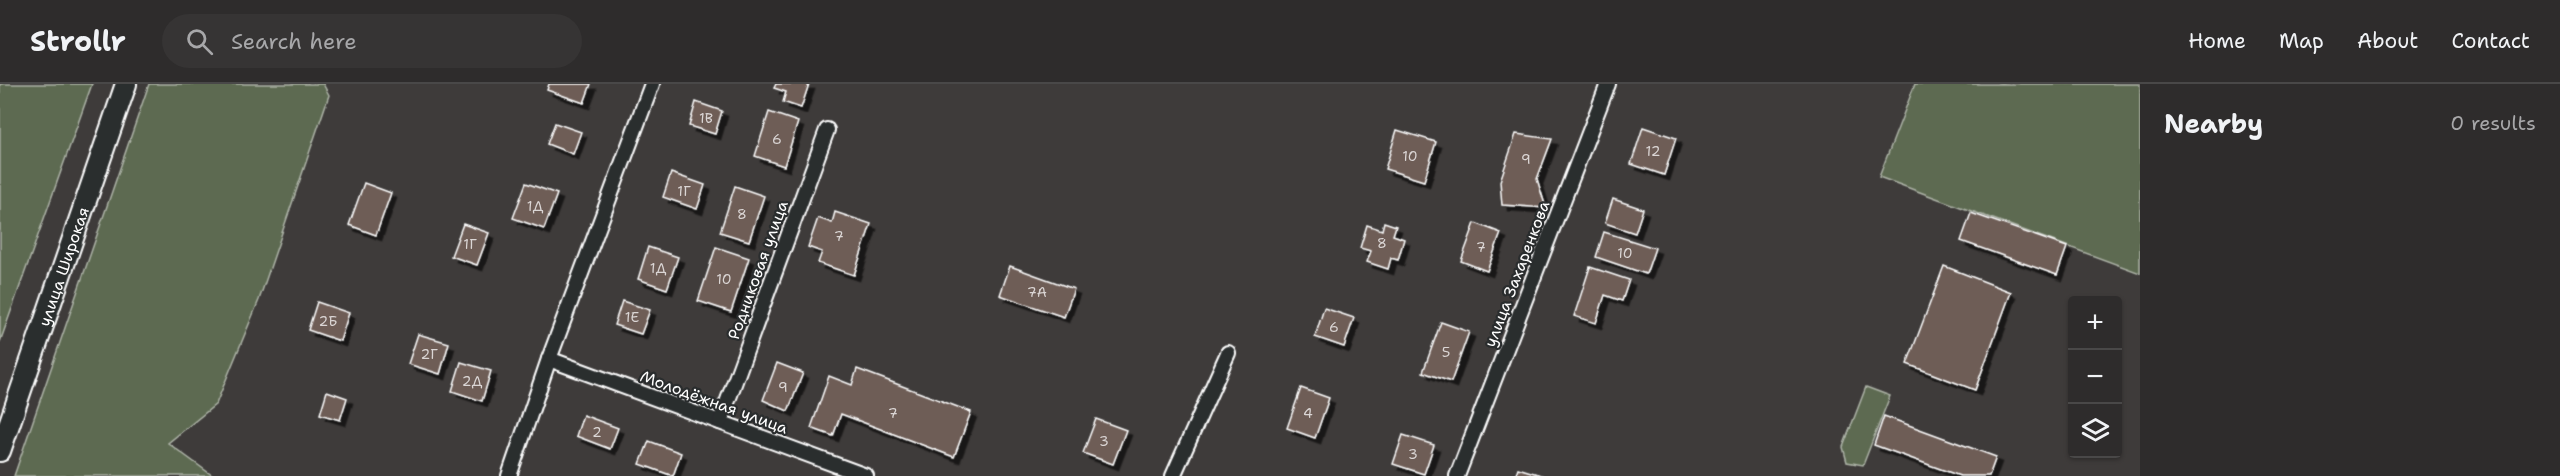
<!DOCTYPE html>
<meta charset="utf-8">
<style>
:root{--surface:#2e2c2c;--page:#363434;--text:#f1f3f6;--muted:#a7a7a9;--line:#494848}
body{margin:0;font-family:"Shantell Sans",sans-serif;background:var(--page);color:var(--text)}
.controls{position:absolute;right:18px;bottom:18px;display:grid;overflow:hidden;border-radius:6px;box-shadow:0 2px 4px #0004}
.controls button{width:54px;height:54px;display:grid;place-items:center;padding:0;border:0;border-bottom:2px solid var(--line);background:var(--surface);color:var(--text);font:30px sans-serif}
.list{margin:0;padding:0;list-style:none}
h2{display:flex;justify-content:space-between;align-items:center;height:78px;margin:0;padding:0 24px;font-size:26px}
h2 small{font-size:20px;font-weight:400;color:var(--muted)}
.icon{flex:none;width:33px;height:33px;fill:none;stroke:currentColor;stroke-width:2;stroke-linecap:round;stroke-linejoin:round}
.map{position:relative;flex:none;width:2140px;height:392px;overflow:hidden}
header{display:flex;align-items:center;gap:36px;box-sizing:border-box;height:84px;padding:0 30px;background:var(--surface);border-bottom:2px solid var(--line)}
header strong{font-size:28px}
nav{display:flex;gap:33px;margin-inline-start:auto;font-size:21px}
.search{width:420px;height:54px;background:var(--page);display:flex;align-items:center;gap:15px;box-sizing:border-box;padding:0 21px;border-radius:33px;color:var(--muted);font-size:22px}
main{display:flex}
aside{flex:1;background:var(--surface)}
.map>svg:first-child{display:block}
</style>
<header>
<strong>Strollr</strong>
<div class="search"><svg class="icon" aria-label="search" viewBox="0 0 24 24"><circle cx="10" cy="10" r="6"/><path d="M15 15l6 6"/></svg>Search here</div>
<nav><a>Home</a><a>Map</a><a>About</a><a>Contact</a></nav>
</header>
<main>
<div class="map">
<svg width="2140" height="392" viewBox="0 0 2140 392">
<defs>
<filter id="shadow"><feDropShadow dx="5.5" dy="5.5" stdDeviation="0" flood-color="#0009"/></filter>
</defs>
<rect width="100%" height="100%" fill="#3e3b3a"/>
<filter id="ink" filterUnits="userSpaceOnUse"><feTurbulence type="fractalNoise" baseFrequency=".0167" numOctaves="2"/><feDisplacementMap in="SourceGraphic" scale="12" xChannelSelector="R" yChannelSelector="G"/><feConvolveMatrix kernelMatrix="1 2 1 2 8 2 1 2 1" color-interpolation-filters="sRGB"/></filter>
<g filter="url(#ink)">
<g fill="#5d6a51" stroke="#aeb4a8" stroke-width="1.5">
<path d="M0,0H92L0,258Z"/>
<path d="M149,0H323L329,11L259,216L216,320L168,359L213,392H14Z"/>
<path d="M1915,0H2140V189L1879,93Z"/>
<path d="M1866,303L1890,312L1863,381L1847,378L1843,363Z"/>
</g>
<g fill="#6e5d57" stroke="#fff" stroke-width="1.5" filter="url(#shadow)">
<path d="M549,0H591L584,19L547,6Z"/>
<path d="M776,0H809L801,24L783,18L786,8L774,4Z"/>
<path d="M696,18L722,27L715,50L689,42Z"/>
<path d="M769,28L798,38L784,82L755,72Z"/>
<path d="M555,39L581,48L573,70L547,60Z"/>
<path d="M1643,43L1676,54L1664,91L1631,80Z"/>
<path d="M1397,46L1436,58L1424,97L1385,85Z"/>
<path d="M1516,50L1552,55L1537,95L1546,124L1502,121L1500,97Z"/>
<path d="M671,89L705,101L697,125L663,113Z"/>
<path d="M364,99L391,109L376,151L349,141Z"/>
<path d="M526,99L557,110L544,145L513,134Z"/>
<path d="M735,102L764,112L749,157L720,148Z"/>
<path d="M1613,115L1643,125L1635,149L1605,139Z"/>
<path d="M835,128L871,140L854,191L818,179L822,168L808,163L818,134L832,139Z"/>
<path d="M1971,129L2067,163L2057,191L1961,157Z"/>
<path d="M1384,138L1396,142L1393,151L1404,155L1398,176L1391,174L1388,185L1367,178L1371,167L1360,164L1367,141L1382,146Z"/>
<path d="M1475,139L1501,149L1487,187L1461,177Z"/>
<path d="M463,140L489,149L477,181L451,172Z"/>
<path d="M1604,148L1655,164L1646,190L1596,173Z"/>
<path d="M648,163L678,173L667,205L638,195Z"/>
<path d="M716,163L749,174L731,228L698,217Z"/>
<path d="M1010,182L1074,205L1064,233L1000,211Z"/>
<path d="M1944,182L2011,208L1975,306L1907,280Z"/>
<path d="M1590,183L1629,196L1622,217L1605,211L1596,239L1574,232Z"/>
<path d="M622,217L650,226L641,250L614,241Z"/>
<path d="M317,218L349,229L340,257L308,246Z"/>
<path d="M1324,224L1354,234L1344,263L1315,253Z"/>
<path d="M1441,238L1469,248L1451,298L1423,288Z"/>
<path d="M418,250L449,259L440,290L408,280Z"/>
<path d="M461,278L491,287L482,317L452,307Z"/>
<path d="M777,279L803,289L788,327L763,316Z"/>
<path d="M857,285L971,328L954,373L841,330L833,352L811,344L829,292L852,301Z"/>
<path d="M1301,304L1329,314L1315,354L1287,344Z"/>
<path d="M327,307L347,314L340,336L320,330Z"/>
<path d="M583,331L618,344L610,365L576,352Z"/>
<path d="M1884,332L1996,373L1989,392H1960L1874,361Z"/>
<path d="M1096,335L1126,346L1113,380L1083,369Z"/>
<path d="M1403,351L1434,361L1424,390L1393,380Z"/>
<path d="M649,357L681,369L673,392L640,380Z"/>
<path d="M1518,384L1544,392H1515Z"/>
</g>
<g fill="none" stroke-linecap="round" stroke-linejoin="round">
<defs>
<g id="street">
<path d="M549,275L866,392"/>
<path d="M720,338L827,46"/>
<path d="M509,392L549,275L652,0"/>
<path d="M1173,392L1228,269"/>
<path d="M1457,392L1608,0"/>
</g>
<g id="secondary">
<path id="s1" d="M0,367L126,0"/>
</g>
</defs>
<use href="#street" stroke="#fff" stroke-width="18"/>
<use href="#secondary" stroke="#fff" stroke-width="24"/>
<use href="#street" stroke="#2a2d2e" stroke-width="14"/>
<use href="#secondary" stroke="#2a2d2e" stroke-width="20"/>
</g>
</g>
<g text-anchor="middle" dominant-baseline="central" stroke-width="4.5" stroke-linejoin="round" paint-order="stroke">
<g font-size="14" fill="#dbd6d5">
<text x="706" y="34">1В</text>
<text x="777" y="55">6</text>
<text x="1653" y="67">12</text>
<text x="1410" y="72">10</text>
<text x="1526" y="75">9</text>
<text x="684" y="107">1Г</text>
<text x="535" y="122">1Д</text>
<text x="742" y="130">8</text>
<text x="839" y="152">7</text>
<text x="1382" y="159">8</text>
<text x="470" y="160">1Г</text>
<text x="1481" y="163">7</text>
<text x="1625" y="169">10</text>
<text x="658" y="184">1Д</text>
<text x="724" y="195">10</text>
<text x="1037" y="208">7А</text>
<text x="632" y="233">1Е</text>
<text x="328" y="237">2Б</text>
<text x="1334" y="243">6</text>
<text x="1446" y="268">5</text>
<text x="429" y="270">2Г</text>
<text x="472" y="297">2Д</text>
<text x="783" y="303">9</text>
<text x="893" y="329">7</text>
<text x="1308" y="329">4</text>
<text x="597" y="348">2</text>
<text x="1104" y="357">3</text>
<text x="1413" y="370">3</text>
</g>
<g font-size="16" fill="#fff" stroke="#2a2d2e">
<text stroke="none"><textPath href="#s1" startOffset="195">улица Широкая</textPath></text>
<text transform="translate(758 186) rotate(-70)">Родниковая улица</text>
<text transform="translate(1517 190) rotate(-69)">улица Захаренкова</text>
<text transform="translate(714 318) rotate(20)">Молодёжная улица</text>
</g>
</g>
</svg>
<div class="controls">
<button>+</button>
<button>−</button>
<button><svg class="icon" aria-label="layers" viewBox="0 0 24 24"><path d="M12 4l9 5-9 5-9-5zM3 14l9 5 9-5"/></svg></button>
</div>
</div>
<aside>
<h2>Nearby<small>0 results</small></h2>
<ul class="list">
</ul>
</aside>
</main>
